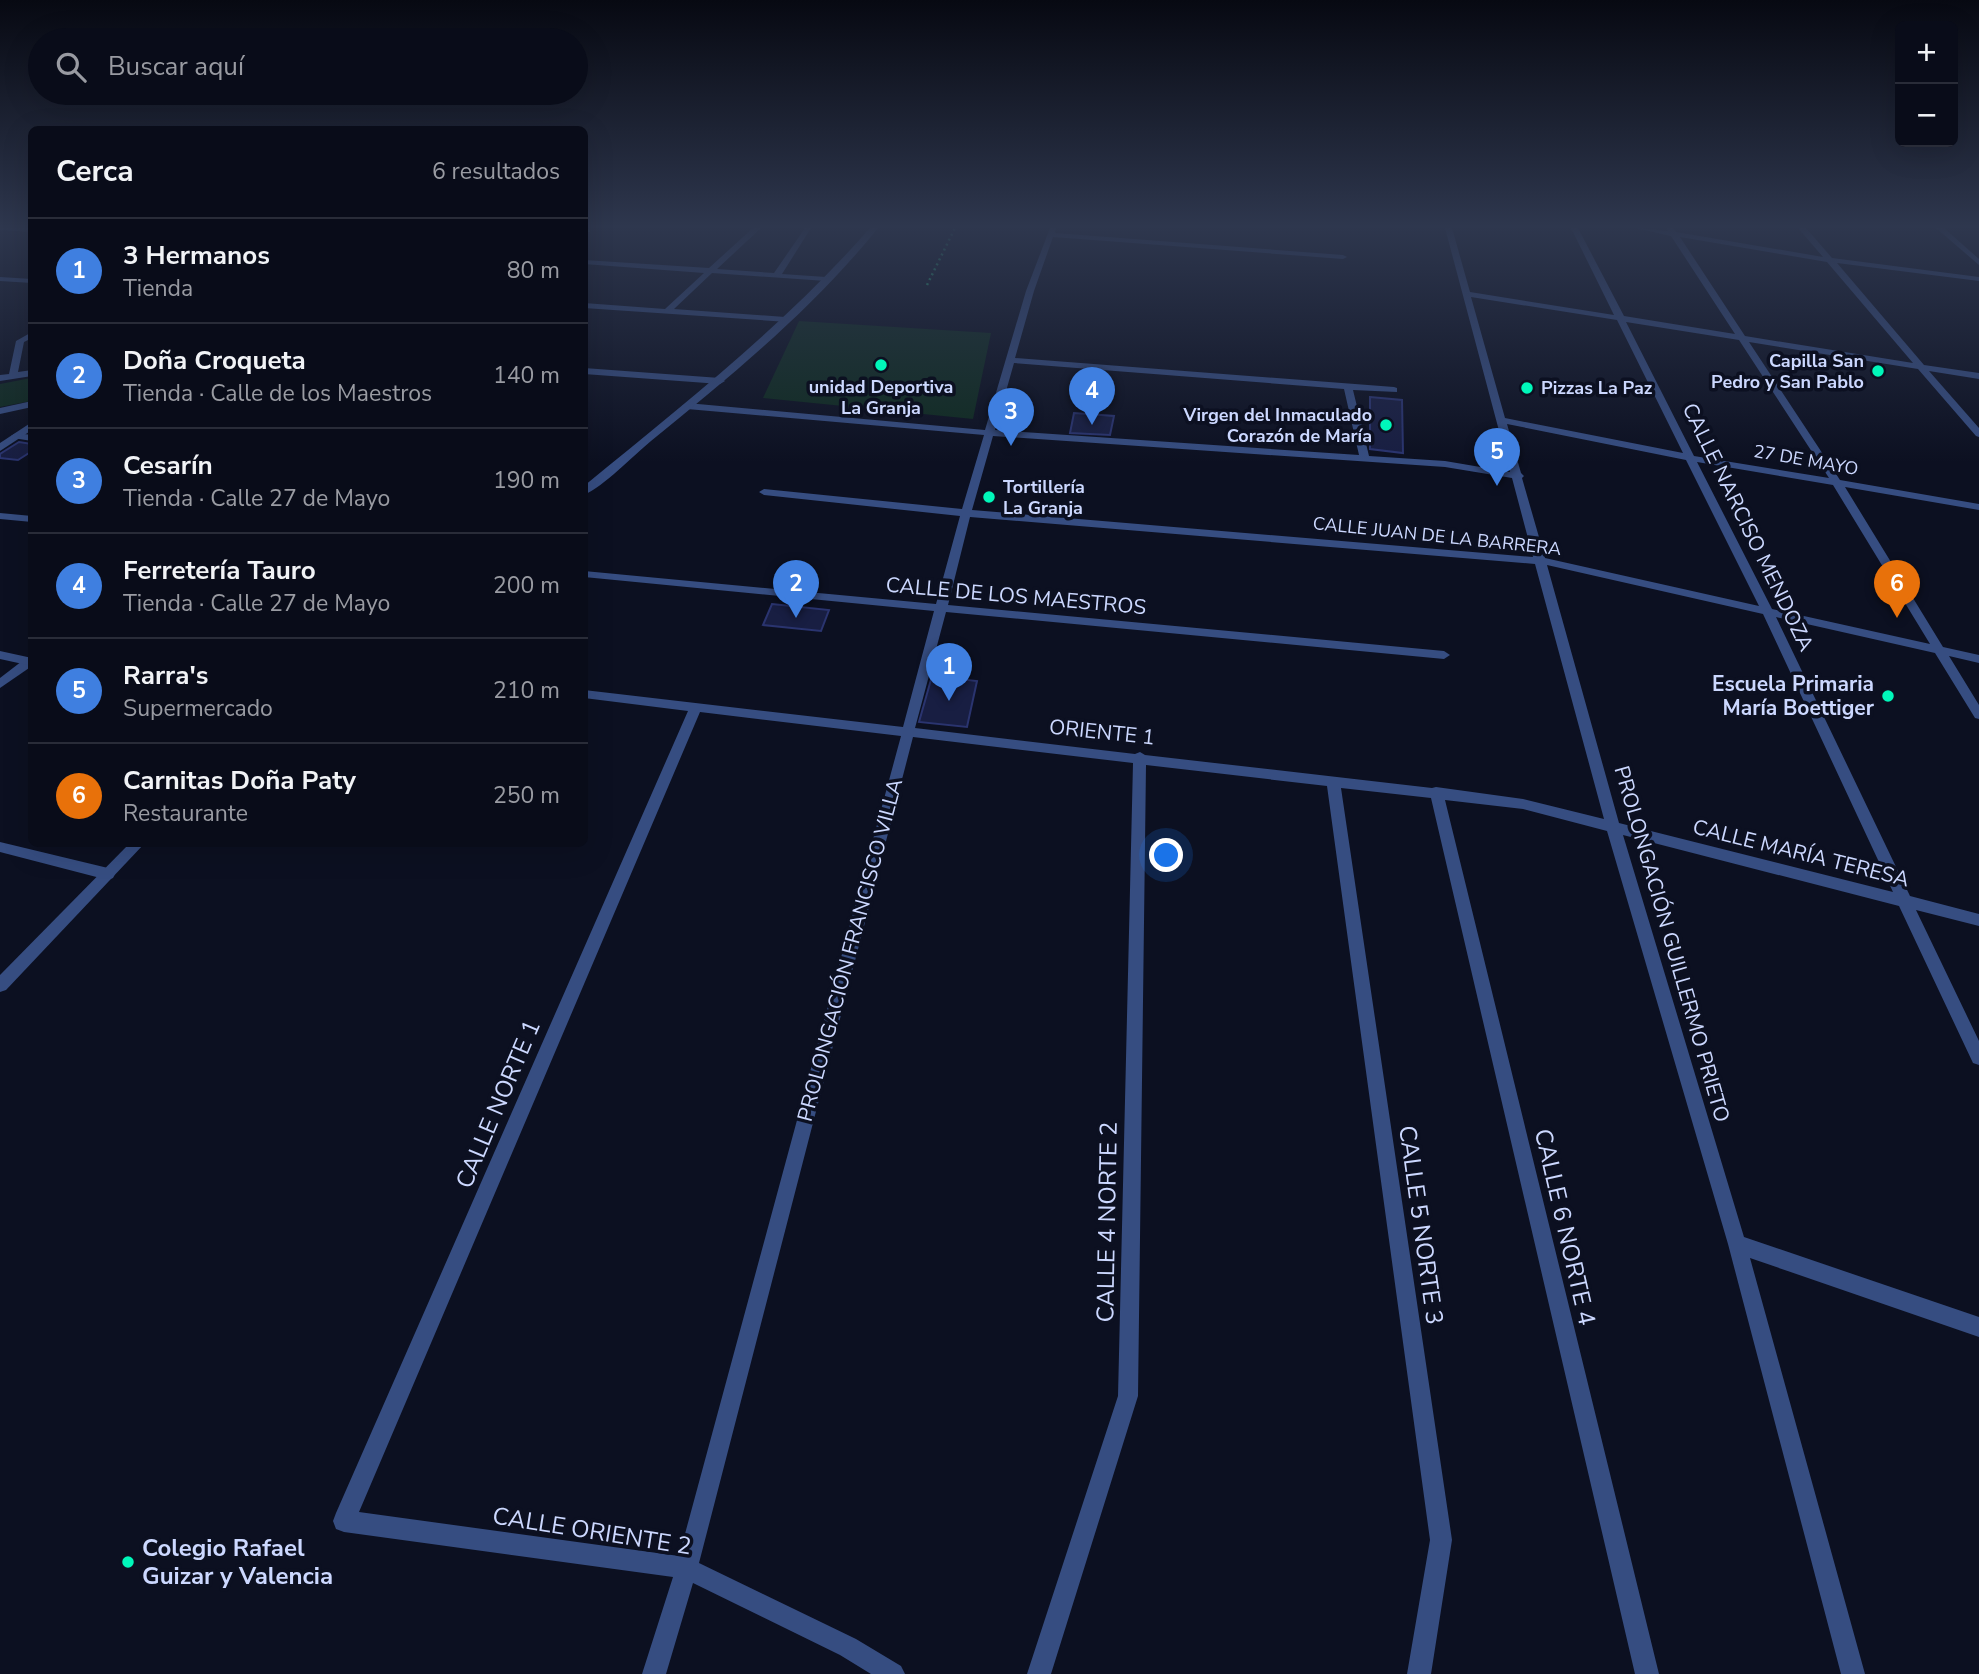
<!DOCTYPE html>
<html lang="es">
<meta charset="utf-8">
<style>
:root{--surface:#090c19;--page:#171a26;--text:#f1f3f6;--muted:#999ba2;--line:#292c38;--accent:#0f766e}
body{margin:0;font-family:"Nunito Sans",sans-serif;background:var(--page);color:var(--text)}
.controls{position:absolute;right:21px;top:21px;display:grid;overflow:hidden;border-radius:10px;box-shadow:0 7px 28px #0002}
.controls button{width:63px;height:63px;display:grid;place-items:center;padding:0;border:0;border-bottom:2px solid var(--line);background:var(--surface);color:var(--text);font:35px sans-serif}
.you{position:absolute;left:1167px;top:856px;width:24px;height:24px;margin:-18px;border:5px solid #fff;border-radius:50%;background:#1a73e8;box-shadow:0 0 0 10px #1a73e833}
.badge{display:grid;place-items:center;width:46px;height:46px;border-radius:50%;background:var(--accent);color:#fff;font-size:23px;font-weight:700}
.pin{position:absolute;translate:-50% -58px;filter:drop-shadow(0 2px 4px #0008)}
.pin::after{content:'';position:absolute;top:37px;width:24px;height:21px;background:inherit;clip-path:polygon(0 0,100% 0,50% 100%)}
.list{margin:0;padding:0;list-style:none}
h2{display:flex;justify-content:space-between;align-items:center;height:91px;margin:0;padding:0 28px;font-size:30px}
h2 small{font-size:23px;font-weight:400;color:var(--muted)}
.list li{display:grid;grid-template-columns:46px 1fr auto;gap:21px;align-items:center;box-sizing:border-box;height:105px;padding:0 28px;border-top:2px solid var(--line)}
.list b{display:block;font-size:26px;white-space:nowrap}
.list p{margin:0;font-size:23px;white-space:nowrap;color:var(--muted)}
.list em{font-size:23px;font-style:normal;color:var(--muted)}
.icon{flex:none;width:38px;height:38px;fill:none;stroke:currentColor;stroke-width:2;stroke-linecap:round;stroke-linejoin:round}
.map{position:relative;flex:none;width:1979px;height:1674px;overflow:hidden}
.search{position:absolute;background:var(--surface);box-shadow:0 7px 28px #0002;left:28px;top:28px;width:560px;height:77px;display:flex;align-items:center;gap:18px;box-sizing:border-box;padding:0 24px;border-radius:38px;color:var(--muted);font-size:26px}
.panel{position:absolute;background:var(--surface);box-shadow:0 7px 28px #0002;left:28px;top:126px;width:560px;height:721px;border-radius:10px}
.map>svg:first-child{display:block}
</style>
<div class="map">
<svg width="1979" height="1674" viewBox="0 0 1979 1674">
<rect width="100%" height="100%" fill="#0c1021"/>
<g fill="#0f2b20">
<path d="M799,321L991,333L973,419L763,398Z"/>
<path d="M31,378V401L0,407V384Z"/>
</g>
<g fill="#181e42" stroke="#2a346f" stroke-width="2">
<path d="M1370,397L1402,400L1403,453L1370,449Z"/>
<path d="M1074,413L1114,416L1110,435L1070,433Z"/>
<path d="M19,442L32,444V451L18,460L0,458V454Z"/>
<path d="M772,604L829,610L821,631L763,625Z"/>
<path d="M932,676L977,681L967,727L919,722Z"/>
</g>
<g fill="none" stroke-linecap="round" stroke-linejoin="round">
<g stroke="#2bb47d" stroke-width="2.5" stroke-dasharray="2 3.5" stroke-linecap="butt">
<path d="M584,235L592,228"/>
<path d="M927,285L955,228"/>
</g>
<g fill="#364d81" fill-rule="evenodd">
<path d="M16,433L32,435V441L13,438L11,436Z"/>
<path d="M32,657V666L0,688V678L26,658Z"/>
</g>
<g fill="#364d81" fill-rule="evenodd">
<path d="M0,228H32V232L0,230Z"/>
<path d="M753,228H761L717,269L774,273L805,228H811L782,274L826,277L830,279L826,281L712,273L674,309L785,317L788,318V322L584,308V303L665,309L704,273L584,264V260L709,268Z"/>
<path d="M1050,228H1056L1055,233L1343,255L1347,257L1343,259L1053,237L1034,291L1015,358L1394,387L1397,388V392L1353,390L1369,456L1445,461L1510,472L1445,228H1452L1470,292L1614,315L1571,228H1578L1624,316L1735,334L1671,236L1635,228L1668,231L1667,228H1673L1676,232L1823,257L1798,228H1806L1832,258L1979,277V281L1837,263L1924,365L1979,373V379L1929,371L1979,428V437L1976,436L1918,369L1749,342L1840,480L1979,504V510L1845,487L1943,647L1979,655V663L1949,656L1979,705V719L1975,718L1935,653L1776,617L1910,896L1979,914V926L1916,910L1979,1041V1065L1973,1063L1899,906L1623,835L1744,1237L1979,1317V1337L1750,1258L1865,1674H1841L1728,1244L1607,831L1523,809L1445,800L1659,1674H1635L1431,798L1341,788L1452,1540L1431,1674H1407L1430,1540L1327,786L1146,765L1138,1396L1051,1674H1027L1118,1396L1133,763L913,737L699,1563L856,1639L901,1666L905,1674H871L840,1655L693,1583L666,1674H642L673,1577L344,1532L336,1529L333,1521L336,1513L688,711L584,698V690L903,727L934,611L584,577V571L936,604L960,516L764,495L759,492L764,489L962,509L984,435L687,409L682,406L687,403L985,430L1026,291ZM1680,237L1827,262L1913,363L1745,336ZM1471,297L1617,320L1683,453L1505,418ZM1626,322L1739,340L1829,478L1694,456ZM1014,363L1344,389L1359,455L995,430ZM1507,424L1686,460L1759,606L1545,558L1522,478L1524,476L1521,473ZM993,436L1445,467L1512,478L1533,557L972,510ZM1697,462L1833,485L1930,644L1772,609ZM970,517L1535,564L1604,819L1523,799L1436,787L1432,788L1145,755L1140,752L1135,754L915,728L946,612L1444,659L1450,655L1444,651L948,605ZM1547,565L1763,614L1893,892L1619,823ZM700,712L901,736L679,1556L359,1512Z"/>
<path d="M1936,228H1944L1979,259V265Z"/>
<path d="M0,277L32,279V283L0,281Z"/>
<path d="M32,332V338L24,342L18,372L32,370V376L0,381V375L9,374L16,341Z"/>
<path d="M584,368L720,378L725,381L720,384L584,374Z"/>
<path d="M32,401V407L0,414V408Z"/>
<path d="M32,422V430L0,451V443Z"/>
<path d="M0,513L32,516V522L0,519Z"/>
<path d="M0,651L32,658V666L0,659Z"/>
<path d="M0,842L108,868L113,870L115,874L113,878L108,880L0,852Z"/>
</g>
<g fill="#364d81" fill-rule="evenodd">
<path d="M870,228H878C813,309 731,376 651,441C633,456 604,486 584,495V486C684,404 785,325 870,228Z"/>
<path d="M129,844H144L6,990L0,992V975Z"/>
</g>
</g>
<linearGradient id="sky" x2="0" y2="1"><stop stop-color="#070912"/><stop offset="0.49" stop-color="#2e374e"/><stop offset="1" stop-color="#2e374e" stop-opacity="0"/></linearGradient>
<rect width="1979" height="462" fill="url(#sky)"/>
<g fill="#00f7ba" stroke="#0c1021" stroke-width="2.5">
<circle cx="881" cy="365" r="7"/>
<circle cx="1878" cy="371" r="7"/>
<circle cx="1527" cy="388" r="7"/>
<circle cx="1386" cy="425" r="7"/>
<circle cx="989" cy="497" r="7"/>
<circle cx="1888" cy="696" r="7"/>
<circle cx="128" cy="1562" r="7"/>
</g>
<g text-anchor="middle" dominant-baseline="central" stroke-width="7" stroke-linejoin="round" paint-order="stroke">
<g font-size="18" font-weight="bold" fill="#ccd8ff" stroke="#0c1021" text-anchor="end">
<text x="1864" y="361">Capilla San<tspan x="1864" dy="21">Pedro y San Pablo</tspan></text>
<text x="881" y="387" text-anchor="middle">unidad Deportiva<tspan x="881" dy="21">La Granja</tspan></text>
<text x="1541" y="388" text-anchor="start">Pizzas La Paz</text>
<text x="1372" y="415">Virgen del Inmaculado<tspan x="1372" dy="21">Corazón de María</tspan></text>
<text x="1003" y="487" text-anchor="start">Tortillería<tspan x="1003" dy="21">La Granja</tspan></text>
</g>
<g font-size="18" fill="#ccd8ff" stroke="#0c1021">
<text transform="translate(1806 460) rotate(10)">27 DE MAYO</text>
<text transform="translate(1437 536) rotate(6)">CALLE JUAN DE LA BARRERA</text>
</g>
<g font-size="21" fill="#ccd8ff" stroke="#0c1021">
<text transform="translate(1748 527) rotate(64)">CALLE NARCISO MENDOZA</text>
<text transform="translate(1016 596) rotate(5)">CALLE DE LOS MAESTROS</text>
<text transform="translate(1102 732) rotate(6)">ORIENTE 1</text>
<text transform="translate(1801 853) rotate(14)">CALLE MARÍA TERESA</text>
<text transform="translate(1672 944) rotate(74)">PROLONGACIÓN GUILLERMO PRIETO</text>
<text transform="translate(850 950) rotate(-75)">PROLONGACIÓN FRANCISCO VILLA</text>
</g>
<g font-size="21" font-weight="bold" fill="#ccd8ff" stroke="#0c1021" text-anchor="end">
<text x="1874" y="684">Escuela Primaria<tspan x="1874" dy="24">María Boettiger</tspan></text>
</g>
<g font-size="24" fill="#ccd8ff" stroke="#0c1021">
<text transform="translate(498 1104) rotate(-67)">CALLE NORTE 1</text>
<text transform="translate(1107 1222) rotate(-89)">CALLE 4 NORTE 2</text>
<text transform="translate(1421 1225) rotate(82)">CALLE 5 NORTE 3</text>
<text transform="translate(1565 1227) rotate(77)">CALLE 6 NORTE 4</text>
<text transform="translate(592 1531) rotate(9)">CALLE ORIENTE 2</text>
</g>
<g font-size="24" font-weight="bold" fill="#ccd8ff" stroke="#0c1021" text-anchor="start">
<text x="142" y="1548">Colegio Rafael<tspan x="142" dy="28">Guizar y Valencia</tspan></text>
</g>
</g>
</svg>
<div class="controls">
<button>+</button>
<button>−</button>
</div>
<div class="you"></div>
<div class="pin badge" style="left:949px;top:701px;background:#3f7fe0">1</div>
<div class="pin badge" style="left:796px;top:618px;background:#3f7fe0">2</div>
<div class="pin badge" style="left:1011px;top:446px;background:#3f7fe0">3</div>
<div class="pin badge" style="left:1092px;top:425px;background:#3f7fe0">4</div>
<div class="pin badge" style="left:1497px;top:486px;background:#3f7fe0">5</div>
<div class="pin badge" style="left:1897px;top:618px;background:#e8710a">6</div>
<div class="search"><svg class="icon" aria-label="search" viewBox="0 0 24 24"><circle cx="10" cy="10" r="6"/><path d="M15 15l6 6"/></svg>Buscar aquí</div>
<section class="panel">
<h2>Cerca<small>6 resultados</small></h2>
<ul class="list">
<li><span class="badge" style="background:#3f7fe0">1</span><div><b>3 Hermanos</b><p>Tienda</p></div><em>80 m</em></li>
<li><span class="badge" style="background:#3f7fe0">2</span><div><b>Doña Croqueta</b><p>Tienda · Calle de los Maestros</p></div><em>140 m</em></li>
<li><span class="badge" style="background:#3f7fe0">3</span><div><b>Cesarín</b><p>Tienda · Calle 27 de Mayo</p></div><em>190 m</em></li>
<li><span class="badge" style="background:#3f7fe0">4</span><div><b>Ferretería Tauro</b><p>Tienda · Calle 27 de Mayo</p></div><em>200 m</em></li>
<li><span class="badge" style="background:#3f7fe0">5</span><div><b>Rarra's</b><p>Supermercado</p></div><em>210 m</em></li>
<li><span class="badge" style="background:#e8710a">6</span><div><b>Carnitas Doña Paty</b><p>Restaurante</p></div><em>250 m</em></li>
</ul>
</section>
</div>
